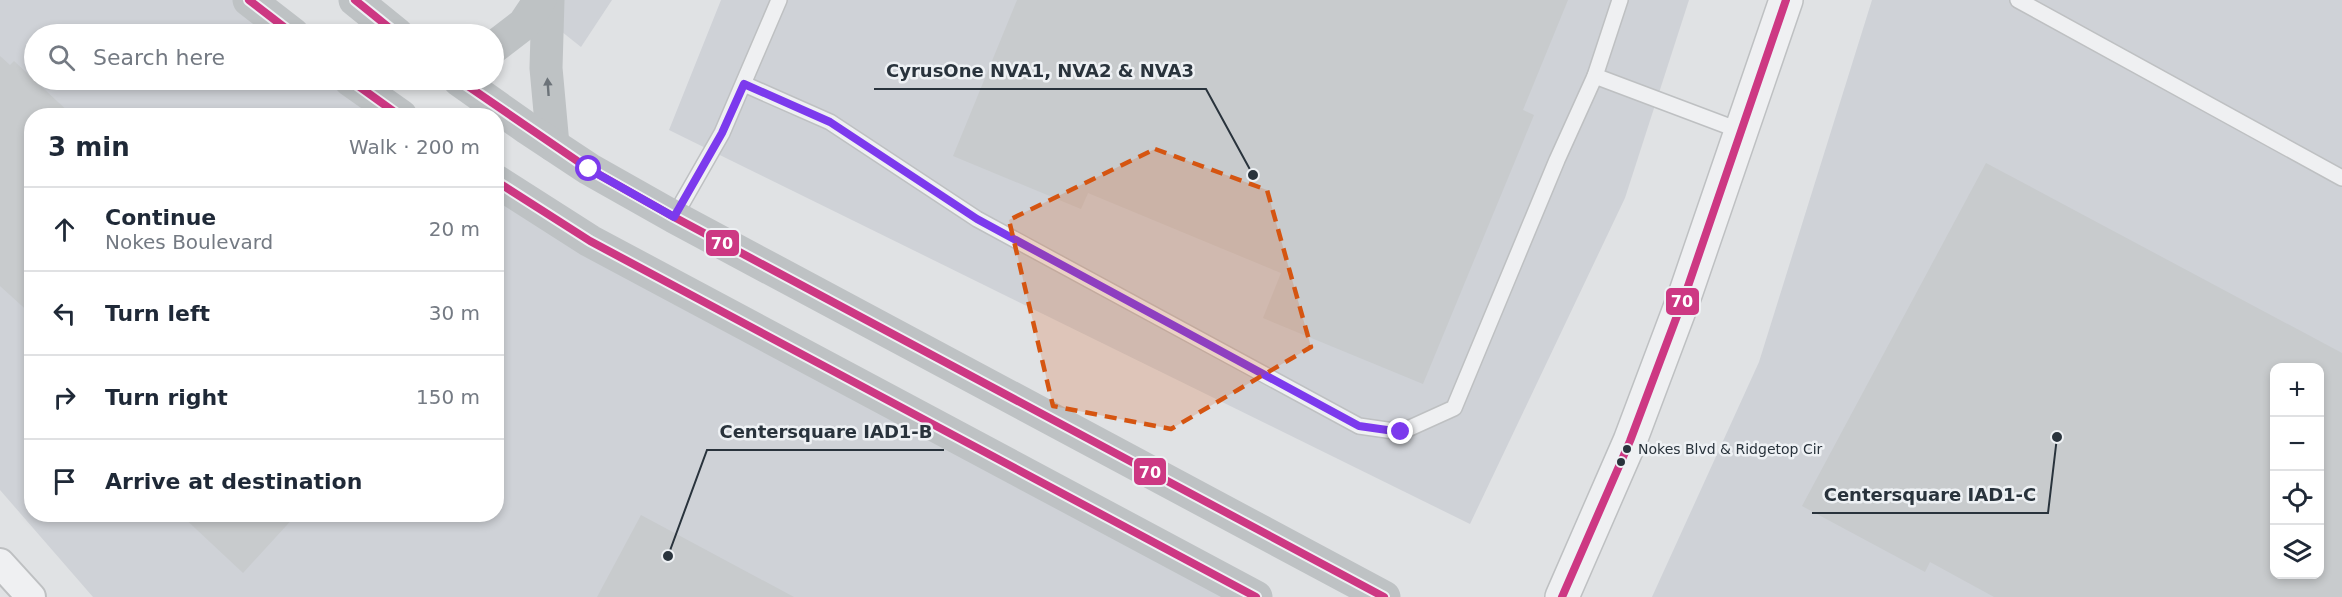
<!DOCTYPE html>
<meta charset="utf-8">
<style>
:root{--surface:#fff;--page:#f2f2f3;--text:#1f2937;--muted:#747a83;--line:#e0e1e3}
body{margin:0;font-family:"DejaVu Sans",sans-serif;background:var(--page);color:var(--text)}
.controls{position:absolute;right:18px;bottom:18px;display:grid;overflow:hidden;border-radius:12px;box-shadow:0 3px 9px #0003}
.controls button{width:54px;height:54px;display:grid;place-items:center;padding:0;border:0;border-bottom:2px solid var(--line);background:var(--surface);color:var(--text);font:30px sans-serif}
.stop{position:absolute;width:18px;height:18px;margin:-14px;border:4px solid #7c3aed;border-radius:50%;background:#fff}
.stop.end{background:#7c3aed;border-color:#fff;box-shadow:0 2px 6px #0008}
.list{margin:0;padding:0;list-style:none}
h2{display:flex;justify-content:space-between;align-items:center;height:78px;margin:0;padding:0 24px;font-size:26px}
h2 small{font-size:20px;font-weight:400;color:var(--muted)}
.list li{display:grid;grid-template-columns:39px 1fr auto;gap:18px;align-items:center;box-sizing:border-box;height:84px;padding:0 24px;border-top:2px solid var(--line)}
.list b{display:block;font-size:22px;white-space:nowrap}
.list p{margin:0;font-size:20px;white-space:nowrap;color:var(--muted)}
.list em{font-size:20px;font-style:normal;color:var(--muted)}
.icon{flex:none;width:33px;height:33px;fill:none;stroke:currentColor;stroke-width:2;stroke-linecap:round;stroke-linejoin:round}
.map{position:relative;flex:none;width:2342px;height:597px;overflow:hidden}
.search{position:absolute;background:var(--surface);box-shadow:0 3px 9px #0003;left:24px;top:24px;width:480px;height:66px;display:flex;align-items:center;gap:15px;box-sizing:border-box;padding:0 21px;border-radius:33px;color:var(--muted);font-size:22px}
.panel{position:absolute;background:var(--surface);box-shadow:0 3px 9px #0003;left:24px;top:108px;width:480px;height:414px;border-radius:24px}
.map>svg:first-child{display:block}
</style>
<div class="map">
<svg width="2342" height="597" viewBox="0 0 2342 597">
<rect width="100%" height="100%" fill="#e0e2e4"/>
<g fill="#cfd2d7" fill-rule="evenodd">
<path d="M0,0H249L293,34H34V80H350L401,115L32,116V514H496L497,181L1256,597H93L0,490Z"/>
<path d="M522,0H612L581,47Z"/>
<path d="M721,0H1689L1625,198L1470,524L669,130Z"/>
<path d="M1872,0H2342V597H1652L1759,362ZM2274,368H2320V574H2274Z"/>
</g>
<g fill="#c8cbcd" fill-rule="evenodd">
<path d="M1017,0H1568L1523,110L1534,115L1423,384L1263,318L1281,273L1088,193L1081,209L953,156Z"/>
<path d="M0,56L10,65L14,61L73,116H32V315L0,286Z"/>
<path d="M1986,163L2342,353V597H1994L1930,562L1925,572L1802,506ZM2274,368H2320V574H2274Z"/>
<path d="M180,514H297L243,573Z"/>
<path d="M641,515L794,597H597Z"/>
</g>
<g fill="none" stroke-linecap="round" stroke-linejoin="round">
<defs>
<g id="service">
<path d="M2018,0L2342,178"/>
<path d="M1595,76L1741,131"/>
<path d="M744,84L830,122L977,219L1359,426L1401,432L1454,408L1557,160L1595,76L1620,0"/>
<path d="M674,217L722,133L779,0"/>
</g>
<path id="minor" d="M0,563L31,597"/>
<path id="tertiary" d="M1562,597L1630,441L1686,292L1786,0"/>
</defs>
<use href="#service" stroke="#bec0c2" stroke-width="18"/>
<use href="#minor" stroke="#bec0c2" stroke-width="32"/>
<use href="#tertiary" stroke="#bec0c2" stroke-width="36"/>
<use href="#service" stroke="#eff0f2" stroke-width="15"/>
<use href="#minor" stroke="#eff0f2" stroke-width="28"/>
<use href="#tertiary" stroke="#eff0f2" stroke-width="33"/>
<g stroke="#bec2c4" stroke-width="33">
<path d="M249,0L293,34"/>
<path d="M355,0L397,34"/>
<path d="M548,0L546,68L553,145"/>
<path d="M494,47L524,24L540,0"/>
<path d="M350,80L401,116"/>
<path d="M459,80L527,128L589,169L674,217L1384,597"/>
<path d="M496,181L590,241L1256,597"/>
</g>
<defs>
<g id="bus-1">
<path d="M249,0L293,34"/>
<path d="M355,0L397,34"/>
<path d="M350,80L400,116"/>
<path d="M459,80L589,169L674,217L1384,597"/>
<path d="M496,181L590,241L1256,597"/>
<path d="M1562,597L1630,441L1686,292L1786,0"/>
</g>
</defs>
<use href="#bus-1" stroke="#eef1f4" stroke-width="12"/>
<use href="#bus-1" stroke="#cd3883" stroke-width="8"/>
</g>
<defs><path id="oneway-solid" d="M-6-.8H1V-3.2L6.5 0L1 3.2V.8H-6Z" transform="scale(1.5)"/></defs>
<use fill="#6c7379" href="#oneway-solid" transform="translate(548 87) rotate(-94)"/>
<g fill="none" stroke-linecap="round" stroke-linejoin="round">
<path stroke="#7c3aed" stroke-width="8" d="M589,169L674,217L722,133L744,84L830,122L977,219L1359,426L1401,432"/>
</g>
<path fill="#d55511" fill-opacity="0.2" stroke="#d55511" stroke-width="4.5" stroke-dasharray="12 8" stroke-linejoin="round" d="M1155,149L1267,190L1311,347L1171,429L1053,406L1009,220Z"/>
<g fill="#29333c" stroke="#eef1f4" stroke-width="2">
<circle cx="1627" cy="449" r="5"/>
<circle cx="1621" cy="462" r="5"/>
</g>
<g text-anchor="middle" dominant-baseline="central" stroke-width="5" stroke-linejoin="round" paint-order="stroke">
<g font-size="14" fill="#29333c" stroke="#eef1f4" text-anchor="start">
<text x="1638" y="449">Nokes Blvd &amp; Ridgetop Cir</text>
</g>
</g>
<path fill="none" stroke="#29333c" stroke-width="2" d="M1253 175L1206 89H874M668 556L707 450H944M2057 437L2048 513H1812"/>
<g fill="#29333c" stroke="#eef1f4" stroke-width="2">
<circle cx="1253" cy="175" r="6"/>
<circle cx="668" cy="556" r="6"/>
<circle cx="2057" cy="437" r="6"/>
</g>
<g font-size="18" text-anchor="middle" font-weight="bold" fill="#29333c" stroke="#eef1f4" stroke-width="5" stroke-linejoin="round" paint-order="stroke">
<text x="1040" y="77">CyrusOne NVA1, NVA2 &amp; NVA3</text>
<text x="826" y="438">Centersquare IAD1-B</text>
<text x="1930" y="501">Centersquare IAD1-C</text>
</g>
<g stroke="#eef1f4" stroke-width="2">
<rect x="705" y="229" width="35" height="28" rx="6" fill="#cd3883"/>
<rect x="1665" y="287" width="35" height="29" rx="6" fill="#cd3883"/>
<rect x="1133" y="457" width="34" height="29" rx="6" fill="#cd3883"/>
</g>
<g font-size="16" text-anchor="middle" font-weight="bold" fill="#fff">
<text x="722" y="249">70</text>
<text x="1682" y="307">70</text>
<text x="1150" y="478">70</text>
</g>
</svg>
<div class="controls">
<button>+</button>
<button>−</button>
<button><svg class="icon" aria-label="locate" viewBox="0 0 24 24"><circle cx="12" cy="12" r="6"/><path d="M12 2v4M12 18v4M2 12h4M18 12h4"/></svg></button>
<button><svg class="icon" aria-label="layers" viewBox="0 0 24 24"><path d="M12 4l9 5-9 5-9-5zM3 14l9 5 9-5"/></svg></button>
</div>
<div class="stop" style="left:589px;top:169px"></div>
<div class="stop end" style="left:1401px;top:432px"></div>
<div class="search"><svg class="icon" aria-label="search" viewBox="0 0 24 24"><circle cx="10" cy="10" r="6"/><path d="M15 15l6 6"/></svg>Search here</div>
<section class="panel">
<h2>3 min<small>Walk · 200 m</small></h2>
<ul class="list">
<li><svg class="icon" aria-label="ahead" viewBox="0 0 24 24"><path d="M12 20V5M6 11l6-6 6 6"/></svg><div><b>Continue</b><p>Nokes Boulevard</p></div><em>20 m</em></li>
<li><svg class="icon" aria-label="left" viewBox="0 0 24 24"><path d="M17 20v-9H6M10 6l-5 5 5 5"/></svg><div><b>Turn left</b></div><em>30 m</em></li>
<li><svg class="icon" aria-label="right" viewBox="0 0 24 24"><path d="M7 20v-9h11M14 6l5 5-5 5"/></svg><div><b>Turn right</b></div><em>150 m</em></li>
<li><svg class="icon" aria-label="arrive" viewBox="0 0 24 24"><path d="M6 21V4h12l-3 4 3 4H6"/></svg><div><b>Arrive at destination</b></div></li>
</ul>
</section>
</div>
